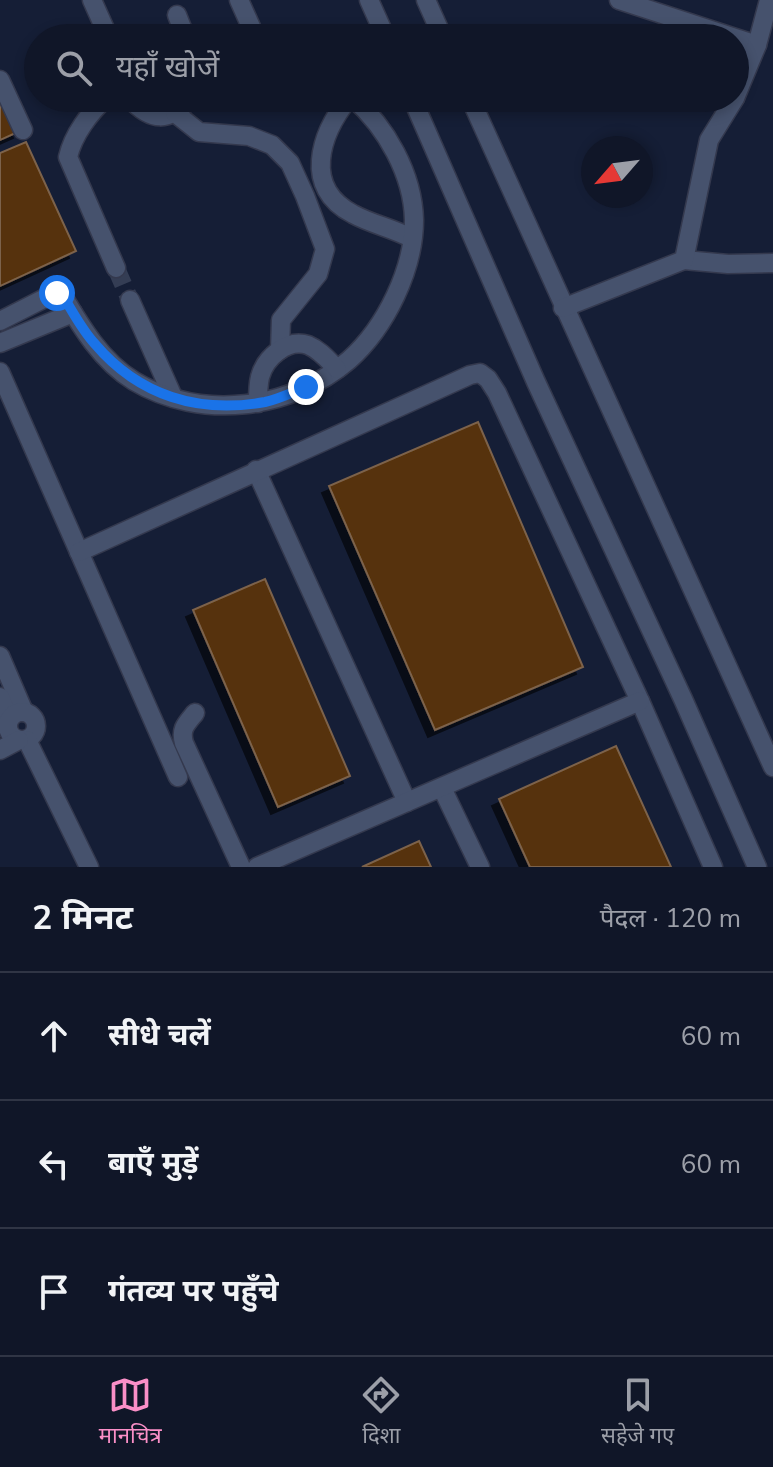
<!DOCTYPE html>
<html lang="hi">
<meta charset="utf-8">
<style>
:root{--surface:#101628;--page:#191f30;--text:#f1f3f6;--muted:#9c9fa8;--line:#303545;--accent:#fa8fc7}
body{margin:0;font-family:"Nunito Sans","Noto Sans Devanagari",sans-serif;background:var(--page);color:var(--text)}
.compass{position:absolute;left:581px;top:136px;width:72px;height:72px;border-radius:50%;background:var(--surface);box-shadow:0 4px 12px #0003;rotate:242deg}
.stop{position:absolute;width:24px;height:24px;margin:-18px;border:6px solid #1a73e8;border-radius:50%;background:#fff}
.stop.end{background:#1a73e8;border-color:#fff;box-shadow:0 2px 8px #0008}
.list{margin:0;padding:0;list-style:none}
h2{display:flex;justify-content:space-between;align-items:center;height:104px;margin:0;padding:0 32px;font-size:34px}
h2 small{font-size:26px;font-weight:400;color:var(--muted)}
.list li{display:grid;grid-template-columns:52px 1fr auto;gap:24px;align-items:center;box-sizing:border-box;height:128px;padding:0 32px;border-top:2px solid var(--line)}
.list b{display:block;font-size:30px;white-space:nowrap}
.list em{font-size:26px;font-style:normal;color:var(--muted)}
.icon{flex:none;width:44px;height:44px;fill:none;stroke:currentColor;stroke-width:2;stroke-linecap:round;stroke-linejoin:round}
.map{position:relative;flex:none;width:773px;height:867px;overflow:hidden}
.search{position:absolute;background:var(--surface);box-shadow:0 4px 12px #0003;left:24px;right:24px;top:24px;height:88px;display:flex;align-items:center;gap:20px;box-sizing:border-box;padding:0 28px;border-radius:44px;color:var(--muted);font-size:30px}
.sheet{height:488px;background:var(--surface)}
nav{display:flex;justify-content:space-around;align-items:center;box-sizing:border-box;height:112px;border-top:2px solid var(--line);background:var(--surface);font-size:22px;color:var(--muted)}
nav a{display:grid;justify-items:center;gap:4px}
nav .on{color:var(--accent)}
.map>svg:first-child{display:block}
</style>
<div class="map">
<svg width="773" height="867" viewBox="0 0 773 867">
<defs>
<filter id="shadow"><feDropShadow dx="-7" dy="7" stdDeviation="0" flood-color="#0009"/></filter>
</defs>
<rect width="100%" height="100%" fill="#151e36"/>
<g fill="#573107" stroke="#7c624b" stroke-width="2" filter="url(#shadow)">
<path d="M0,88L20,131L0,140Z"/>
<path d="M26,142L76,251L0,286V153Z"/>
<path d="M478,422L583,667L435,730L329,486Z"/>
<path d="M265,579L350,776L278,807L193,610Z"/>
<path d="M616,746L671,867H530L499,799Z"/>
<path d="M419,841L431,867H362Z"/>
</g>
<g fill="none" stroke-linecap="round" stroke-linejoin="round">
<path stroke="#343d54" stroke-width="18" stroke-dasharray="18 9" stroke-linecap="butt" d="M116,268L130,300"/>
<defs>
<g id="minor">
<path d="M92,0L109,38"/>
<path d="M239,0L256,38"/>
<path d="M369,0L386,38"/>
<path d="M426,0L443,38"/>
<path d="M619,0L757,45"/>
<path d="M177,15L186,38"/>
<path d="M0,80L23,130"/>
<path d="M106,98C90,112 73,135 68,157L116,268"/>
<path d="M129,98C151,122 169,123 191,98"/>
<path d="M349,98C320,134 302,188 353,214C371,224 392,228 411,238"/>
<path d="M412,98L536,382L683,699L757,867"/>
<path d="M470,98L773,767"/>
<path d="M735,98L757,45L769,0"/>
<path d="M175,113L199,132L249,136L272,145L290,163L305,196L325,249L318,274L281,320L280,350"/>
<path d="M684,260L728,264L773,263"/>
<path d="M130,300L173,397"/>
<path d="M563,308L684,260L709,140L735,98"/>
<path d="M0,321L53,294L61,293C80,325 101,361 134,381C201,421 291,410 349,360C386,327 414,269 414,220C413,174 386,127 353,98"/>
<path d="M0,343L73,313"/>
<path d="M0,372L178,777"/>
<path d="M258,403C258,394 258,385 260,377C265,358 287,338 308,345C320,350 328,360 337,369"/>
<path d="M256,470L407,802"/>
<path d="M79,552L470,375L480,373L488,379L497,393L640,701L713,867"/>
<path d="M0,656L24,712"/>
<path d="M0,697L9,719L3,722"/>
<circle cx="22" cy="726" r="14"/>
<path d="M195,713C186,724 180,729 184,743L241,867"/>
<path d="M27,740L89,867"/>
<path d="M0,750L19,740"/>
<path d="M442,788L480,867"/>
<path d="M257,867L640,701"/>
</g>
</defs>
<use href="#minor" stroke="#34394e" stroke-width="21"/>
<use href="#minor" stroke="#46526d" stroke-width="18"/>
</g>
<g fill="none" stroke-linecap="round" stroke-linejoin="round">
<path stroke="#1a73e8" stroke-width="10" d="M57,293H61C72,310 81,329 95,344C139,396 199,414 265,402C279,399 293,392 306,387"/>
</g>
</svg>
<svg class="compass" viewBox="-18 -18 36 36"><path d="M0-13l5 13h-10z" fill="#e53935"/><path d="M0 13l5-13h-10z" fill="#9c9fa8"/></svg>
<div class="stop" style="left:57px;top:293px"></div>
<div class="stop end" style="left:306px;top:387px"></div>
<div class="search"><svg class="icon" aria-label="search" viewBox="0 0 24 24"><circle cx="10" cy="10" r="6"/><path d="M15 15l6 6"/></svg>यहाँ खोजें</div>
</div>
<section class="sheet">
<h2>2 मिनट<small>पैदल · 120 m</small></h2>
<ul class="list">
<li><svg class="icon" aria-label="ahead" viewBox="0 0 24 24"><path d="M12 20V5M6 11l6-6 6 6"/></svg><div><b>सीधे चलें</b></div><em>60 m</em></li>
<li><svg class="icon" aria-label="left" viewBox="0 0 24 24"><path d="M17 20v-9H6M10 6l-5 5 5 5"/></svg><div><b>बाएँ मुड़ें</b></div><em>60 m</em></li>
<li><svg class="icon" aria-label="arrive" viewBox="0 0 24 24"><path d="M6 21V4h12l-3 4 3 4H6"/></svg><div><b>गंतव्य पर पहुँचे</b></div></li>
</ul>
</section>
<nav>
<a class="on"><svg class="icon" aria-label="map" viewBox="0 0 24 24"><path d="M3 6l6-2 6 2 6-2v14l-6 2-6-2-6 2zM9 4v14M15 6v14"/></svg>मानचित्र</a>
<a><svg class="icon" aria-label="directions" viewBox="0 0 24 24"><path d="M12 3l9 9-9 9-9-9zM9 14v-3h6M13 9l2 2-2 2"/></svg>दिशा</a>
<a><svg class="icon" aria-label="saved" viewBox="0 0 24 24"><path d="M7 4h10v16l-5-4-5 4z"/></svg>सहेजे गए</a>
</nav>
